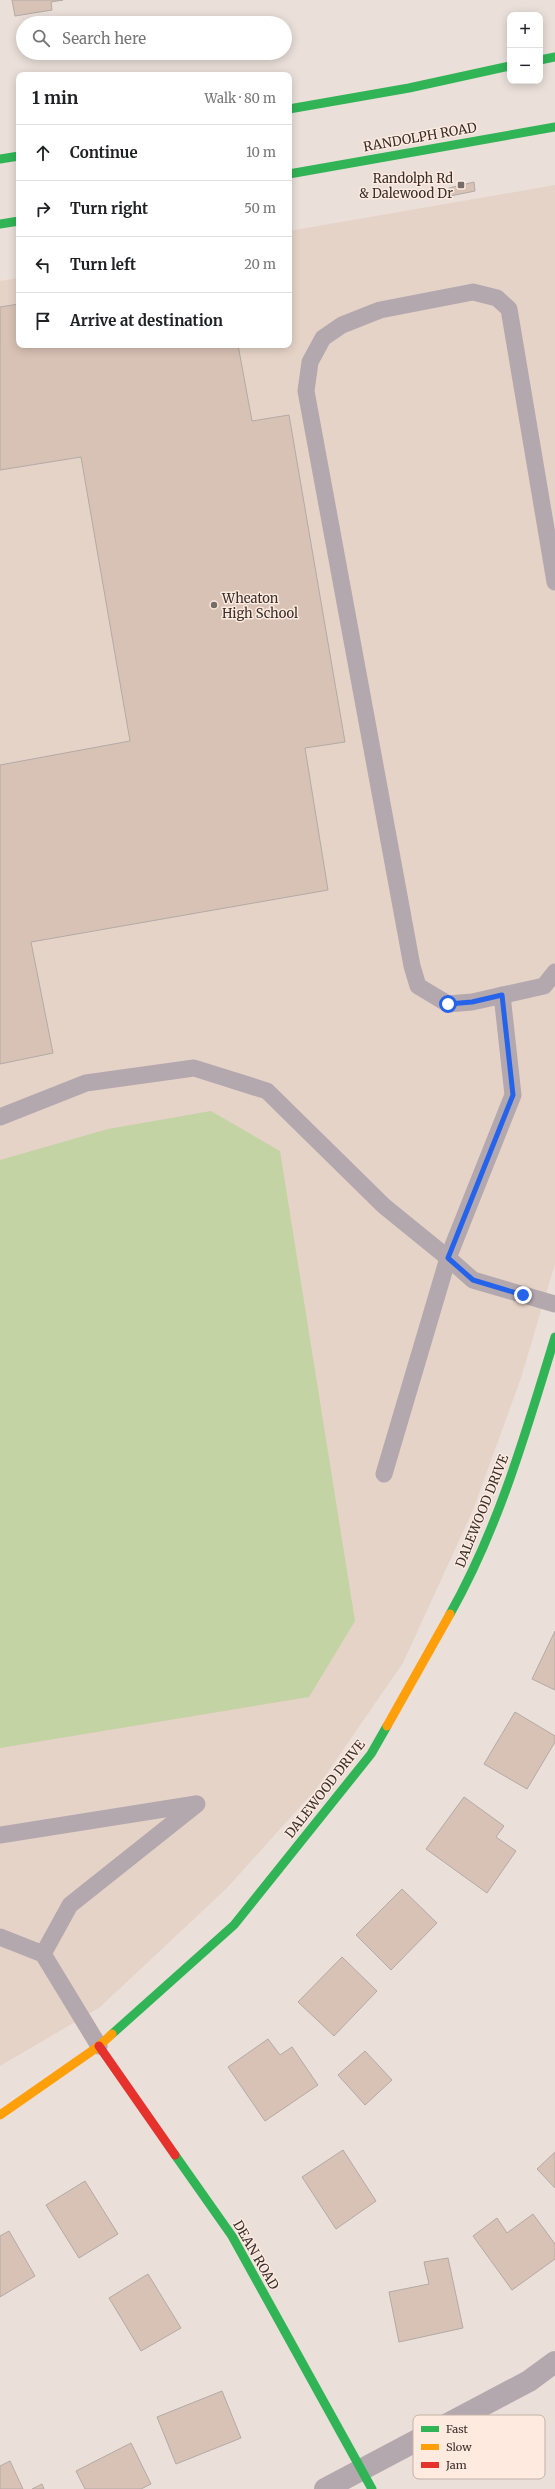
<!DOCTYPE html>
<meta charset="utf-8">
<style>
:root{--surface:#fff;--page:#f6f6f6;--text:#202124;--muted:#757577;--line:#e0e0e0}
body{margin:0;font-family:Merriweather,serif;background:var(--page);color:var(--text)}
.controls{position:absolute;right:12px;top:12px;display:grid;overflow:hidden;border-radius:8px;box-shadow:0 2px 10px #0003}
.controls button{width:36px;height:36px;display:grid;place-items:center;padding:0;border:0;border-bottom:1px solid var(--line);background:var(--surface);color:var(--text);font:20px sans-serif}
.stop{position:absolute;width:12px;height:12px;margin:-9px;border:3px solid #2563eb;border-radius:50%;background:#fff}
.stop.end{background:#2563eb;border-color:#fff;box-shadow:0 1px 4px #0008}
.list{margin:0;padding:0;list-style:none}
h2{display:flex;justify-content:space-between;align-items:center;height:52px;margin:0;padding:0 16px;font-size:17px}
h2 small{font-size:13px;font-weight:400;color:var(--muted)}
.list li{display:grid;grid-template-columns:26px 1fr auto;gap:12px;align-items:center;box-sizing:border-box;height:56px;padding:0 16px;border-top:1px solid var(--line)}
.list b{display:block;font-size:15px;white-space:nowrap}
.list em{font-size:13px;font-style:normal;color:var(--muted)}
.icon{flex:none;width:22px;height:22px;fill:none;stroke:currentColor;stroke-width:2;stroke-linecap:round;stroke-linejoin:round}
.map{position:relative;flex:none;width:555px;height:2489px;overflow:hidden}
.search{position:absolute;background:var(--surface);box-shadow:0 2px 10px #0003;left:16px;top:16px;width:276px;height:44px;display:flex;align-items:center;gap:10px;box-sizing:border-box;padding:0 14px;border-radius:22px;color:var(--muted);font-size:15px}
.panel{position:absolute;background:var(--surface);box-shadow:0 2px 10px #0003;left:16px;top:72px;width:276px;height:276px;border-radius:8px}
.map>svg:first-child{display:block}
</style>
<div class="map">
<svg width="555" height="2489" viewBox="0 0 555 2489">
<rect width="100%" height="100%" fill="#eadfd9"/>
<path fill="#e6d3c8" d="M555,185V1264L521,1378L473,1510L403,1663L316,1789L226,1889L99,2008L0,2066V281L19,278V345H289V231Z"/>
<path fill="#c3d3a3" d="M211,1111L280,1151L355,1621L309,1697L0,1748V1160L108,1129Z"/>
<g fill="#d8c2b5" stroke="#b2aaa6">
<path d="M12,0H63L51,2L52,10L15,16Z"/>
<path d="M474,182L475,191L450,196L449,188Z"/>
<path d="M19,304V345H238L252,421L289,415L345,742L305,748L328,890L31,942L53,1053L0,1064V765L130,741L81,457L0,470V307Z"/>
<path d="M555,1631V1690L532,1679Z"/>
<path d="M515,1712L555,1736V1742L527,1789L484,1764Z"/>
<path d="M464,1797L504,1826L496,1837L516,1851L487,1893L426,1849Z"/>
<path d="M402,1889L437,1923L391,1970L356,1935Z"/>
<path d="M342,1957L377,1991L334,2036L298,2002Z"/>
<path d="M268,2039L280,2055L292,2047L318,2085L265,2121L228,2067Z"/>
<path d="M365,2051L392,2080L365,2105L338,2075Z"/>
<path d="M343,2150L376,2201L336,2229L302,2177Z"/>
<path d="M555,2152V2188L537,2169Z"/>
<path d="M85,2181L118,2234L79,2258L46,2205Z"/>
<path d="M533,2214L555,2244V2259L512,2290L473,2236L497,2218L507,2233Z"/>
<path d="M9,2231L35,2276L0,2297V2236Z"/>
<path d="M448,2258L463,2328L399,2342L389,2292L429,2284L424,2262Z"/>
<path d="M148,2274L181,2328L141,2351L109,2298Z"/>
<path d="M222,2391L241,2438L176,2464L157,2417Z"/>
<path d="M131,2443L151,2484L141,2489H85L76,2471Z"/>
<path d="M10,2461L23,2489H0V2466Z"/>
<path d="M42,2484L44,2489H32Z"/>
</g>
<g fill="none" stroke-linecap="round" stroke-linejoin="round">
<g stroke="#b4a8af" stroke-width="17">
<path d="M555,582L509,309L497,298L473,292L380,310L342,325L323,338L310,362L306,391L412,966L418,986L448,1004L472,1002L544,986L555,972"/>
<path d="M502,995L513,1095L448,1258L473,1280L555,1304"/>
<path d="M0,1117L86,1083L194,1068L267,1091L384,1206L448,1258L384,1474"/>
<path d="M0,1835L196,1804"/>
<path d="M0,1937L43,1954L99,2046"/>
<path d="M43,1954L70,1905L197,1804"/>
</g>
<path stroke="#b4a8af" stroke-width="22" d="M325,2489L529,2381L555,2362"/>
<g stroke="#30b455" stroke-width="9">
<path d="M540,60L555,57"/>
<path d="M289,109L409,88L510,66"/>
<path d="M0,159L19,156"/>
<path d="M289,174L555,127"/>
<path d="M0,224L19,221"/>
<path d="M450,1614C499,1527 526,1432 555,1337"/>
<path d="M112,2034L234,1925L371,1754L387,1726"/>
<path d="M175,2155L232,2236L372,2489"/>
</g>
<g stroke="#ff9f0a" stroke-width="9">
<path d="M387,1726L450,1614"/>
<path d="M0,2115L99,2046L112,2034"/>
</g>
<path stroke="#e5322d" stroke-width="9" d="M99,2046L175,2155"/>
</g>
<g fill="none" stroke-linecap="round" stroke-linejoin="round">
<path stroke="#2563eb" stroke-width="5" d="M448,1004L472,1002L502,995L513,1095L448,1258L473,1280L523,1295"/>
</g>
<g fill="#766d68" stroke="#feeadf" stroke-width="1.5">
<rect x="457" y="181" width="8" height="8" rx="2"/>
<circle cx="214" cy="605" r="4"/>
</g>
<g text-anchor="middle" dominant-baseline="central" stroke-width="3" stroke-linejoin="round" paint-order="stroke">
<g font-size="13" fill="#372f2b" stroke="#feeadf">
<text transform="translate(420 137) rotate(-10)">RANDOLPH ROAD</text>
<text transform="translate(482 1511) rotate(-68)">DALEWOOD DRIVE</text>
<text transform="translate(325 1789) rotate(-52)">DALEWOOD DRIVE</text>
<text transform="translate(256 2255) rotate(60)">DEAN ROAD</text>
</g>
<g font-size="13" fill="#372f2b" stroke="#feeadf" text-anchor="end">
<text x="453" y="178">Randolph Rd<tspan x="453" dy="15">&amp; Dalewood Dr</tspan></text>
<text x="222" y="598" text-anchor="start">Wheaton<tspan x="222" dy="15">High School</tspan></text>
</g>
</g>
<rect x="413" y="2415" width="132" height="64" rx="6" fill="#feeadf" stroke="#c2b2a9" stroke-width="1"/>
<rect x="421" y="2426" width="18" height="6" fill="#30b455"/>
<rect x="421" y="2444" width="18" height="6" fill="#ff9f0a"/>
<rect x="421" y="2462" width="18" height="6" fill="#e5322d"/>
<g font-size="11" fill="#372f2b">
<text x="446" y="2433">Fast</text>
<text x="446" y="2451">Slow</text>
<text x="446" y="2469">Jam</text>
</g>
</svg>
<div class="controls">
<button>+</button>
<button>−</button>
</div>
<div class="stop" style="left:448px;top:1004px"></div>
<div class="stop end" style="left:523px;top:1295px"></div>
<div class="search"><svg class="icon" aria-label="search" viewBox="0 0 24 24"><circle cx="10" cy="10" r="6"/><path d="M15 15l6 6"/></svg>Search here</div>
<section class="panel">
<h2>1 min<small>Walk · 80 m</small></h2>
<ul class="list">
<li><svg class="icon" aria-label="ahead" viewBox="0 0 24 24"><path d="M12 20V5M6 11l6-6 6 6"/></svg><div><b>Continue</b></div><em>10 m</em></li>
<li><svg class="icon" aria-label="right" viewBox="0 0 24 24"><path d="M7 20v-9h11M14 6l5 5-5 5"/></svg><div><b>Turn right</b></div><em>50 m</em></li>
<li><svg class="icon" aria-label="left" viewBox="0 0 24 24"><path d="M17 20v-9H6M10 6l-5 5 5 5"/></svg><div><b>Turn left</b></div><em>20 m</em></li>
<li><svg class="icon" aria-label="arrive" viewBox="0 0 24 24"><path d="M6 21V4h12l-3 4 3 4H6"/></svg><div><b>Arrive at destination</b></div></li>
</ul>
</section>
</div>
